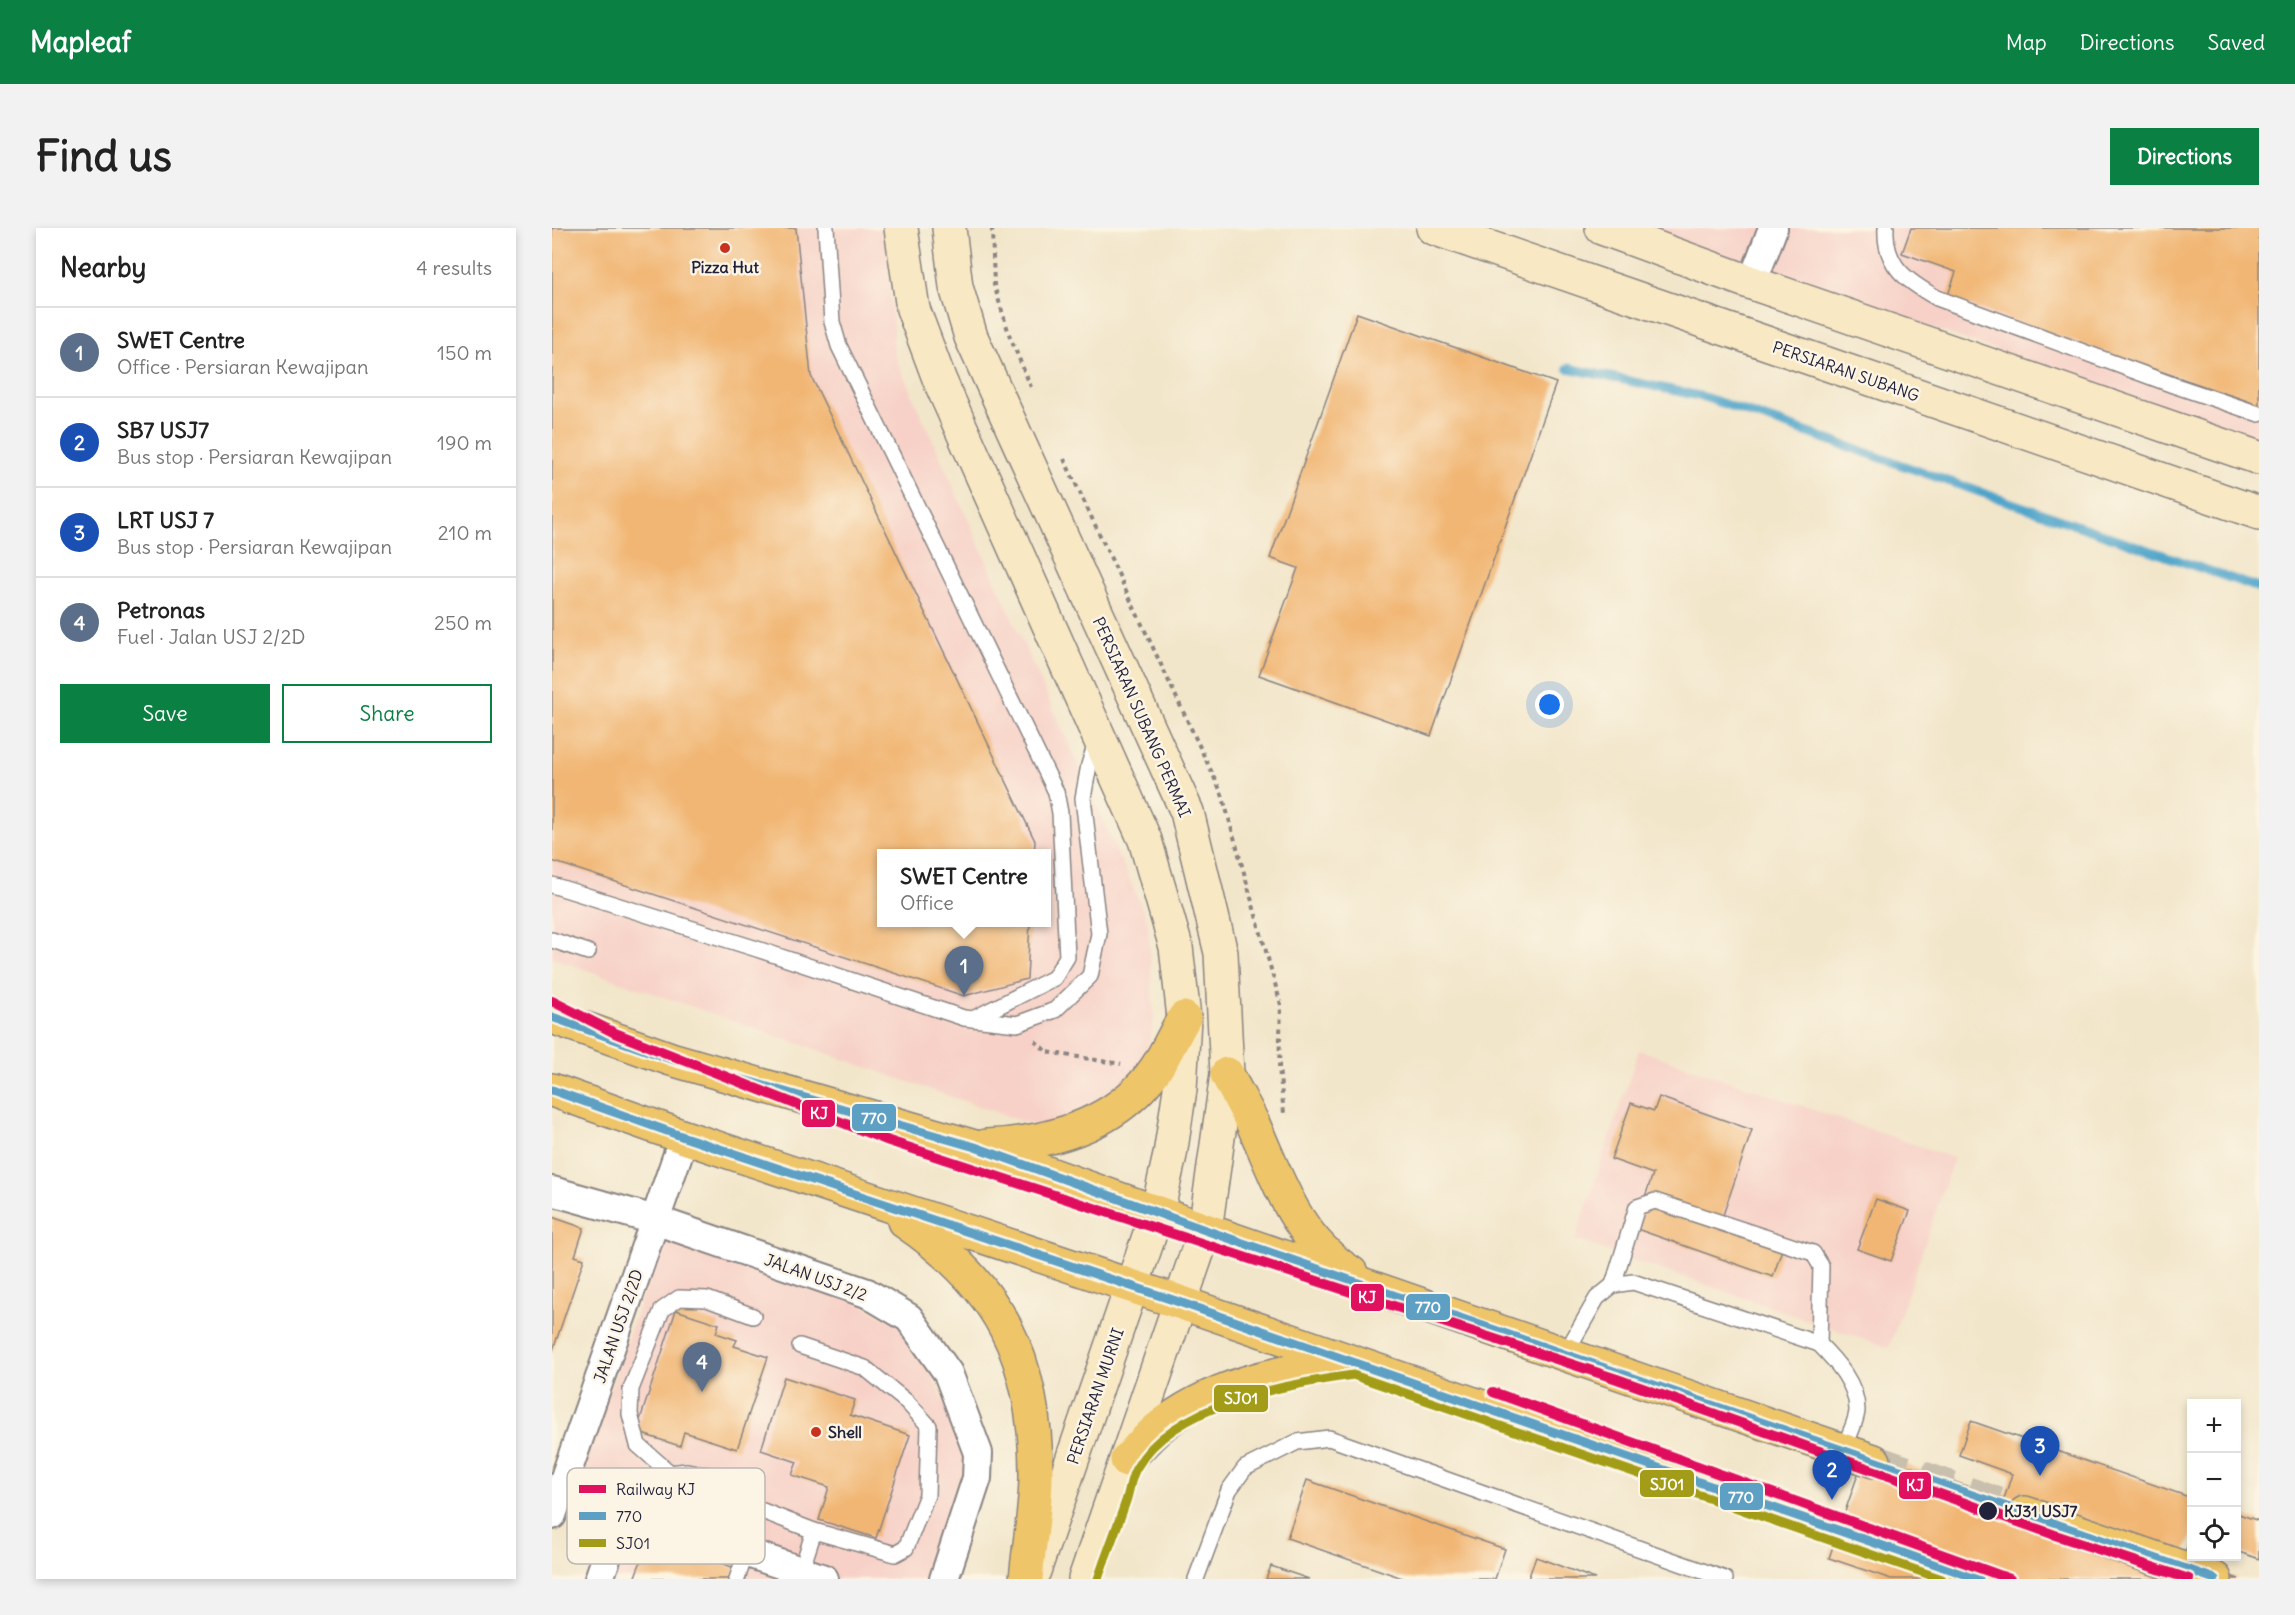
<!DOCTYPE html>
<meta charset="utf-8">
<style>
:root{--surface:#fff;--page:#f2f2f2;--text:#222;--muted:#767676;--line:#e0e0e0;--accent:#0b8043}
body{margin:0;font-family:Delius,sans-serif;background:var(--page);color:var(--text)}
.controls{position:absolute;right:18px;bottom:18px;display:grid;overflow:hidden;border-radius:0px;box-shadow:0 3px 9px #0003}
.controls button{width:54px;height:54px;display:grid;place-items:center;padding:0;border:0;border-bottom:2px solid var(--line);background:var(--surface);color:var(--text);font:30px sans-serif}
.you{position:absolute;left:998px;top:477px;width:21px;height:21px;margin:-15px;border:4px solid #fff;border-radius:50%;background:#1a73e8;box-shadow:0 0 0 9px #1a73e833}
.badge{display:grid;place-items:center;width:39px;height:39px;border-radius:50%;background:var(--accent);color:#fff;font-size:20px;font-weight:700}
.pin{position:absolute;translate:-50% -50px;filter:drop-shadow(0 2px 3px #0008)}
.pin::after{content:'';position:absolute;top:32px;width:21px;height:18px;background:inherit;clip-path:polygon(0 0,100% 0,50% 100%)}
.popup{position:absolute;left:325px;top:621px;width:174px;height:78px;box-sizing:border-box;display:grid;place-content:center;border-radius:0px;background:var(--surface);filter:drop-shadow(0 2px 4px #0005);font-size:20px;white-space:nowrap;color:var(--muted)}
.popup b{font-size:22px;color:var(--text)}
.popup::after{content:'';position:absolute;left:50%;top:100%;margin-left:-12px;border:12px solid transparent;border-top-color:var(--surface)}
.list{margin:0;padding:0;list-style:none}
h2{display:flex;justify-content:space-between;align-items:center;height:78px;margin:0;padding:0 24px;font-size:26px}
h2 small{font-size:20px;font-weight:400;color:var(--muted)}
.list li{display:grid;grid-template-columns:39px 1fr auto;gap:18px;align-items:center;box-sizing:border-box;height:90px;padding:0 24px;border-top:2px solid var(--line)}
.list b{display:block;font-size:22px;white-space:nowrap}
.list p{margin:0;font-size:20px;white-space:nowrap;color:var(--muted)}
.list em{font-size:20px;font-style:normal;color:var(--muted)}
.actions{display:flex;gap:12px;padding:18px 24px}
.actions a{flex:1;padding:14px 0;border:2px solid var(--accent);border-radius:0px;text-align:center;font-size:21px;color:var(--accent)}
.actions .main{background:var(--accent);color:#fff}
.icon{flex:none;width:33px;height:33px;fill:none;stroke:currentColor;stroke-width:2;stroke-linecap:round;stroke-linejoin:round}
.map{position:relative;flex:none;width:1707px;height:1351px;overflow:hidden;border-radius:0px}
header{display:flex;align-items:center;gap:36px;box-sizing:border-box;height:84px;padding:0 30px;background:var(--accent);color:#fff}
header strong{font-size:28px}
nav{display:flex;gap:33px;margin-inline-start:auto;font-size:21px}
.intro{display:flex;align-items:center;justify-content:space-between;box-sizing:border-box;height:144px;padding:0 36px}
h1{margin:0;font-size:42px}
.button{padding:15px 27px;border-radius:0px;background:var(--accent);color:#fff;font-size:21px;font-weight:700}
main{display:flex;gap:36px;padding:0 36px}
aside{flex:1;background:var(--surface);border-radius:0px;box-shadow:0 3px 9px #0003}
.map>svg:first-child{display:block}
</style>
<header>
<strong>Mapleaf</strong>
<nav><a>Map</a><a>Directions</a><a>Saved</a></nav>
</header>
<div class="intro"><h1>Find us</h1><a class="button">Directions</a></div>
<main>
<aside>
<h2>Nearby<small>4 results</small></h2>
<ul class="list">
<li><span class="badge" style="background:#5c6f8a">1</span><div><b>SWET Centre</b><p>Office · Persiaran Kewajipan</p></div><em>150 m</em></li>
<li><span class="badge" style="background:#1a4fb4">2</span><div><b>SB7 USJ7</b><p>Bus stop · Persiaran Kewajipan</p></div><em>190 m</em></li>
<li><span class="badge" style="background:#1a4fb4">3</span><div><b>LRT USJ 7</b><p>Bus stop · Persiaran Kewajipan</p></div><em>210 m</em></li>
<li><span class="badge" style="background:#5c6f8a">4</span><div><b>Petronas</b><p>Fuel · Jalan USJ 2/2D</p></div><em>250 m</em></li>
</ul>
<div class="actions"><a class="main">Save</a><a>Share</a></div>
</aside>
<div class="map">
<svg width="1707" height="1351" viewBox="0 0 1707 1351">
<rect width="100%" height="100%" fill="#fcf5e5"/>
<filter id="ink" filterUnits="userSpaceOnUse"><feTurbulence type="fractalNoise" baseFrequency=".0167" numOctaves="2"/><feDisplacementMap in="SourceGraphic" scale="12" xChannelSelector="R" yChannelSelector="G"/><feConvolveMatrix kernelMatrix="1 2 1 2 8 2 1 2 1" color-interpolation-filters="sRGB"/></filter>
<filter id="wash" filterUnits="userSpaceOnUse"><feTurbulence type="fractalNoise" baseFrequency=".008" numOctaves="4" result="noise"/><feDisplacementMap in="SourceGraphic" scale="24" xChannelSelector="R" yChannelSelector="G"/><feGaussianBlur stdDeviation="1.35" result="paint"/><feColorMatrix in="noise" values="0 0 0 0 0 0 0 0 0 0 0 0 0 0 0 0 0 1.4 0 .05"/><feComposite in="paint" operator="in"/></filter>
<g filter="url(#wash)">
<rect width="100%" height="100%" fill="#f2e6ca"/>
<g fill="#f7d1c7" fill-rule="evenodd">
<path d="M0,0H336L342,126L596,693L602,791L593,834L564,865L489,900L0,730ZM330,626H494V694H330Z"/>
<path d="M1087,0H1707V212Z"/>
<path d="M1087,822L1402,930L1337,1120L1023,1012Z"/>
<path d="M110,1011L308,1076L351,1099L382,1150L414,1228L413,1254L381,1351H57L84,1276L25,1255Z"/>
</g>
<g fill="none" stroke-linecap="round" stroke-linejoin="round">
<path stroke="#4ea4ca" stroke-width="9" d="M1016,140L1152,169L1707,360"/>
</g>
<g id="blocks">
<g fill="#f1b673">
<path d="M0,0H244L259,148L483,613L482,626H330V694H478L475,751L412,768L0,633Z"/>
<path d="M1359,0H1707V177L1395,70L1404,44L1350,25Z"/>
<path d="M805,85L1004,155L879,508L707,447L746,340L718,330Z"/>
<path d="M1107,869L1200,902L1170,990L1233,1012L1221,1049L1082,1000L1101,946L1059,931L1079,875L1102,883Z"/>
<path d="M1324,971L1358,983L1339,1033L1305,1021Z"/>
<path d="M0,989L32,1000L23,1028L32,1031L0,1125Z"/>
<path d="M124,1082L167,1096L164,1105L185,1112L182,1118L216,1129L185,1221L132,1204L128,1218L84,1204Z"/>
<path d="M232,1149L303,1172L298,1187L358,1207L324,1310L267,1292L277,1259L240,1247L245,1234L209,1222Z"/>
<path d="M1419,1193L1640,1270V1307L1630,1331L1687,1351H1339L1277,1330L1314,1223L1452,1271L1460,1246L1407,1227Z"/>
<path d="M755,1252L953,1321L943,1351H853L735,1310Z"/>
<path d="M1684,1285L1707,1293V1331L1684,1323Z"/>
<path d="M117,1317L183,1340L179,1351H82L89,1333Z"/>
<path d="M984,1329L1043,1351H976Z"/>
<path d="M719,1338L757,1351H714Z"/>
</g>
</g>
</g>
<g filter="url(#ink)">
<use href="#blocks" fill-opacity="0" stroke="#8a8482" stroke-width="1.5"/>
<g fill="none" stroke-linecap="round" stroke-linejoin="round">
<path stroke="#c8bfad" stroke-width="33" stroke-dasharray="33 16" stroke-linecap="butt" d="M1322,1233L1473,1285"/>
<defs>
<g id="lane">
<path d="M1334,0C1332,38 1355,53 1385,70L1621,157L1707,186"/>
<path d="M0,657L205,721L412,790L421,791L502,750L515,729L508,585L504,564L287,118L280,94L274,0"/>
<path d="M0,712L36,724"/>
<path d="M421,791L465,796L503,782L538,748L547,706L531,570L537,537L545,512"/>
<path d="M1061,1057L1085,979L1103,973L1261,1025L1269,1038L1267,1116"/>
<path d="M248,1118L313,1140L355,1174L377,1198L375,1267L354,1320L343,1326L262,1303L249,1343"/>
<path d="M1013,1126L1045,1070L1061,1057L1081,1054L1267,1116C1284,1133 1305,1156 1305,1182C1305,1193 1295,1211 1291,1223"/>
<path d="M118,1245L86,1217L78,1186L79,1161L110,1082L127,1070L155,1071L201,1088"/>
<path d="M208,1282L262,1303"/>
<path d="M101,1292L118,1245L135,1243L174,1251"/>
<path d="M185,1351L194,1324"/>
<path d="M644,1351L677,1262L693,1240L745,1214L777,1210L1173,1351"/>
</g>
<g id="street">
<path d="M1200,55L1221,0"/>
<path d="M0,963L103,992L315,1065L357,1090L396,1145L426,1225L425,1250L392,1351"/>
<path d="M9,1261L272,1351"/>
<path d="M0,1287L132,909"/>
<path d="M47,1351L71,1282"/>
</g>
<g id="secondary">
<path d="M349,0L361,81L388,153L593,612L624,719L632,790L628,861L618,927L605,985L482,1343"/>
<path d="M397,0L404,59L419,109L635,584L669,725L675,846L653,1002L533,1351"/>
<path d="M881,0L1707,285"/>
<path d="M1050,0L1200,55L1707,230"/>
</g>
<g id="primary">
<path d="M0,789L119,831L423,919L653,1002L1322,1233"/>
<path d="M675,846C683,863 693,879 701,896C727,953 743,1009 799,1045"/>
<path d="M0,862L132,909L627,1074L1427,1351"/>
<path d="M434,918C498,915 564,897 603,842C614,826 622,807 632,790"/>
<path d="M352,993C448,1058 484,1130 484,1247C484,1281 477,1317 474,1351"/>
<path d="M575,1232C584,1222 594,1211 604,1202C656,1158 726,1143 791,1136"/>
<path d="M1473,1285L1663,1351"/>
</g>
</defs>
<use href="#lane" stroke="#8a8482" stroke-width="18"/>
<use href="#street" stroke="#8a8482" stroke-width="32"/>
<use href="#secondary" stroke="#8a8482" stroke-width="36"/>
<use href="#primary" stroke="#8a8482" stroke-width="36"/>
<g stroke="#8a8482" stroke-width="4" stroke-dasharray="4.5 4.5" stroke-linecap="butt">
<path d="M440,0L442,57L458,109L479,159"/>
<path d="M512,231L670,566L729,777L727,840L732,885"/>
<path d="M483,813L495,824L569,836"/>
</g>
<use href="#lane" stroke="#fff" stroke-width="15"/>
<use href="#street" stroke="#fff" stroke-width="28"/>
<use href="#secondary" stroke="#f8e8c3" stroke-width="33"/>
<use href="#primary" stroke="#eec569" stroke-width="33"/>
<defs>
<g id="bus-1">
<path d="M0,789L119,831L423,919L653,1002L1663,1351"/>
<path d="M0,862L132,909L627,1074L1427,1351"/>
</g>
<path id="bus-2" d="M546,1351C555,1324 566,1297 575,1270C578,1260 579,1248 585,1239C621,1176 735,1156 801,1147L1390,1351"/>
</defs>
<use href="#bus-1" stroke="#fcf5e5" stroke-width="14"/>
<use href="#bus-2" stroke="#fcf5e5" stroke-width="14"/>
<use href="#bus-1" stroke="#5da0c4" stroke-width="9"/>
<use href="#bus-2" stroke="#a29c18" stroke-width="9"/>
<defs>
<g id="rail-1">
<path d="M0,773L63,805L337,913L1065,1151L1503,1307L1637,1351"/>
<path d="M941,1164L1458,1351"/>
</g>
</defs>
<use href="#rail-1" stroke="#fcf5e5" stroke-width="15"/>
<use href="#rail-1" stroke="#e0115f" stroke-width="10"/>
</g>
</g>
<g fill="#c8321e" stroke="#fcf5e5" stroke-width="2">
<circle cx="173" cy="20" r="6"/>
<circle cx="264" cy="1204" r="6"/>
</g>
<circle fill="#22223b" stroke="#fcf5e5" stroke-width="2" cx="1436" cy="1283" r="10"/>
<g text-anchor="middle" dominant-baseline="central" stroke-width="5" stroke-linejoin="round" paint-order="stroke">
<g font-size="16" font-weight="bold" fill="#22223b" stroke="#fcf5e5">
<text x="173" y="39">Pizza Hut</text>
<text x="276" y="1204" text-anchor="start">Shell</text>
</g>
<g font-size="16" fill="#22223b" stroke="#fcf5e5">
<text transform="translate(1294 143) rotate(19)">PERSIARAN SUBANG</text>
<text transform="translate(590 489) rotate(66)">PERSIARAN SUBANG PERMAI</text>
<text transform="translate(264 1049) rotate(20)">JALAN USJ 2/2</text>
<text transform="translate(66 1098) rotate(-71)">JALAN USJ 2/2D</text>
<text transform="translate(543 1168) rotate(-71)">PERSIARAN MURNI</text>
</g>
<g font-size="16" font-weight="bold" fill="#22223b" stroke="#fcf5e5" text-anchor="start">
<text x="1452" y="1283">KJ31 USJ7</text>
</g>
</g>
<rect x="15" y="1240" width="198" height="96" rx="9" fill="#fcf5e5" stroke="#bbb6b2" stroke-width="1.5"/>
<rect x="27" y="1257" width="27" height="8" fill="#e0115f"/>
<rect x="27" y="1284" width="27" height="8" fill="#5da0c4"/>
<rect x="27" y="1311" width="27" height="8" fill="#a29c18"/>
<g font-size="16" fill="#22223b">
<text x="64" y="1267">Railway KJ</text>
<text x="64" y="1294">770</text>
<text x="64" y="1321">SJ01</text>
</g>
<g stroke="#fcf5e5" stroke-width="2">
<rect x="249" y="871" width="35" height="29" rx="6" fill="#e0115f"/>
<rect x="299" y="875" width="46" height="29" rx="6" fill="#5da0c4"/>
<rect x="798" y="1055" width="35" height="29" rx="6" fill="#e0115f"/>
<rect x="853" y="1065" width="46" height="28" rx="6" fill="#5da0c4"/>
<rect x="661" y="1156" width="56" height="29" rx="6" fill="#a29c18"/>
<rect x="1087" y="1241" width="56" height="29" rx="6" fill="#a29c18"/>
<rect x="1346" y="1243" width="34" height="29" rx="6" fill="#e0115f"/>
<rect x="1167" y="1254" width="45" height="29" rx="6" fill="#5da0c4"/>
</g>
<g font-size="16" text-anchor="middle" font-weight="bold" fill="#fff">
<text x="267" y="891">KJ</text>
<text x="322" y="896">770</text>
<text x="815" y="1075">KJ</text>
<text x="876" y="1085">770</text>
<text x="689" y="1176">SJ01</text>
<text x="1115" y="1262">SJ01</text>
<text x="1363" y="1263">KJ</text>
<text x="1189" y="1275">770</text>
</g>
</svg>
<div class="controls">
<button>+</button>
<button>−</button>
<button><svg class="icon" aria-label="locate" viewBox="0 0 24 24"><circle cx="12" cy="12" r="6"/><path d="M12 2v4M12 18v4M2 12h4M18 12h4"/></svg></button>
</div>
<div class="you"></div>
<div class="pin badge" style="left:412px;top:768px;background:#5c6f8a">1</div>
<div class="popup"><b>SWET Centre</b>Office</div>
<div class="pin badge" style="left:1280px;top:1272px;background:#1a4fb4">2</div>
<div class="pin badge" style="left:1488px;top:1248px;background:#1a4fb4">3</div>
<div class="pin badge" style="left:150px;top:1164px;background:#5c6f8a">4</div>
</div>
</main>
